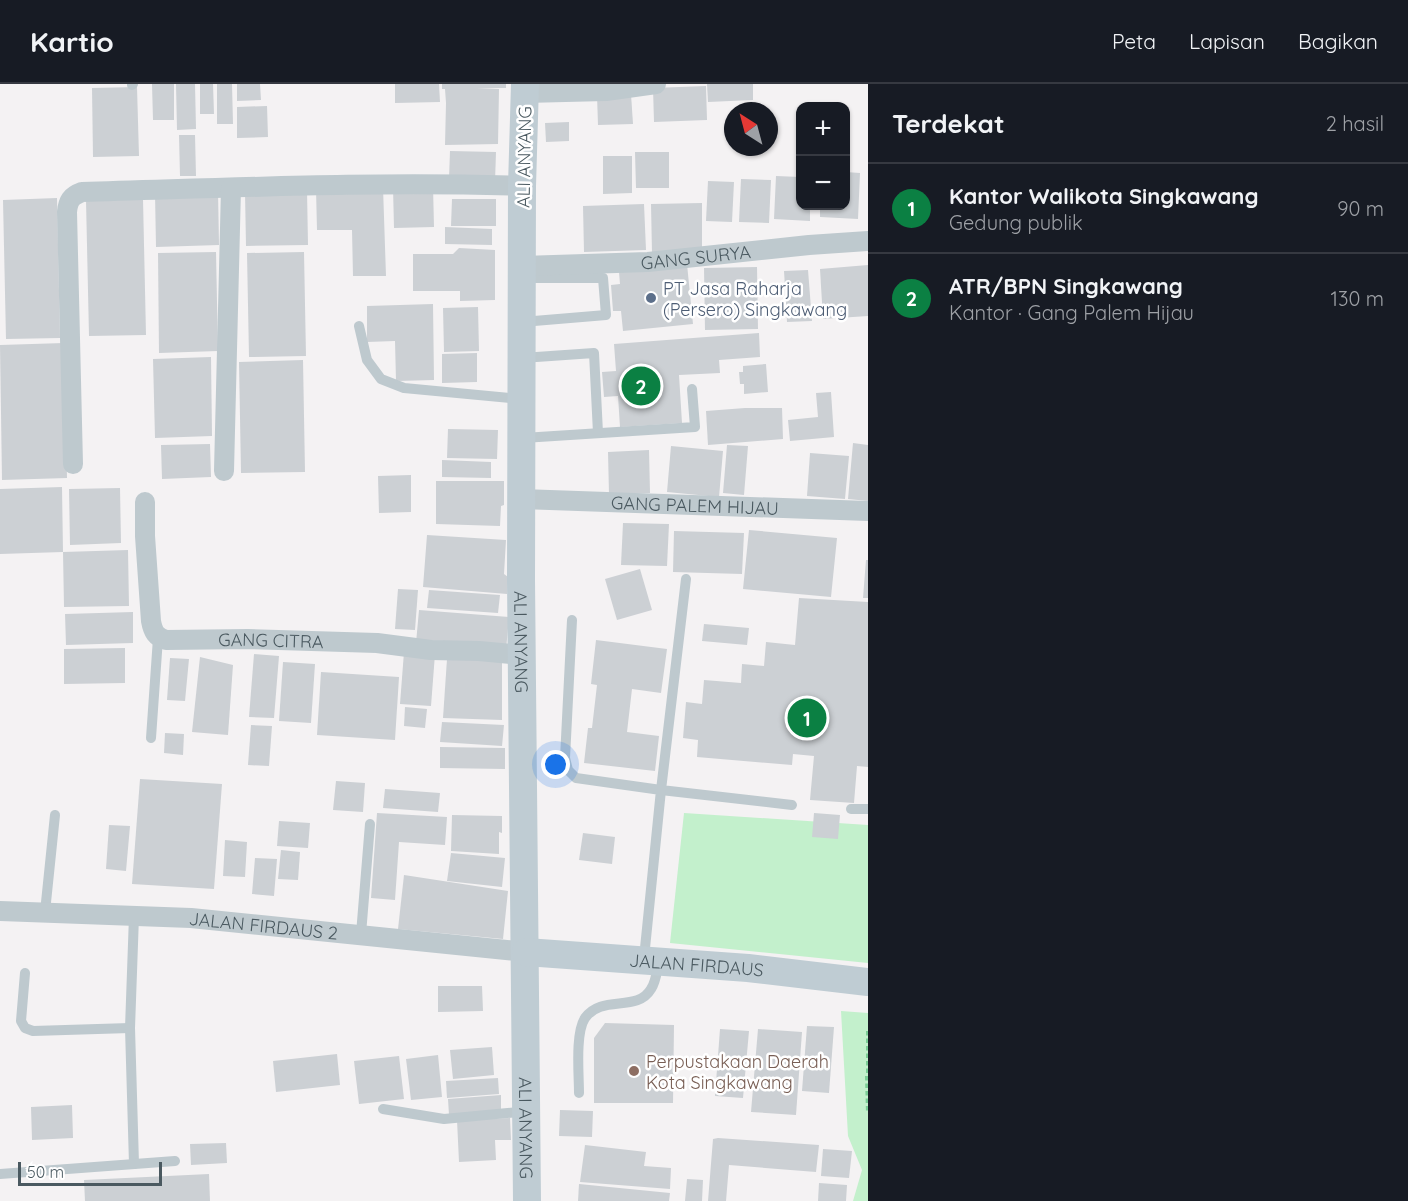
<!DOCTYPE html>
<html lang="id">
<meta charset="utf-8">
<style>
:root{--surface:#171b24;--page:#20242c;--text:#f1f3f6;--muted:#9ea1a6;--line:#363941;--accent:#0b8043}
body{margin:0;font-family:Quicksand,sans-serif;background:var(--page);color:var(--text)}
.controls{position:absolute;right:18px;top:18px;display:grid;overflow:hidden;border-radius:12px;box-shadow:0 2px 4px #0004}
.controls button{width:54px;height:54px;display:grid;place-items:center;padding:0;border:0;border-bottom:2px solid var(--line);background:var(--surface);color:var(--text);font:30px sans-serif}
.compass{position:absolute;left:724px;top:18px;width:54px;height:54px;border-radius:50%;background:var(--surface);box-shadow:0 2px 4px #0004;rotate:324deg}
.scale{position:absolute;left:18px;bottom:15px;width:144px;box-sizing:border-box;padding-left:6px;border:3px solid #4a5960;border-top:0;font-size:16px;line-height:21px;white-space:nowrap;color:#4a5960;-webkit-text-stroke:4px #fff;paint-order:stroke}
.you{position:absolute;left:556px;top:681px;width:21px;height:21px;margin:-15px;border:4px solid #fff;border-radius:50%;background:#1a73e8;box-shadow:0 0 0 9px #1a73e833}
.badge{display:grid;place-items:center;width:39px;height:39px;border-radius:50%;background:var(--accent);color:#fff;font-size:20px;font-weight:700}
.pin{position:absolute;translate:-50% -50%;border:3px solid #fff;box-shadow:0 2px 6px #0006}
.list{margin:0;padding:0;list-style:none}
h2{display:flex;justify-content:space-between;align-items:center;height:78px;margin:0;padding:0 24px;font-size:26px}
h2 small{font-size:20px;font-weight:400;color:var(--muted)}
.list li{display:grid;grid-template-columns:39px 1fr auto;gap:18px;align-items:center;box-sizing:border-box;height:90px;padding:0 24px;border-top:2px solid var(--line)}
.list b{display:block;font-size:22px;white-space:nowrap}
.list p{margin:0;font-size:20px;white-space:nowrap;color:var(--muted)}
.list em{font-size:20px;font-style:normal;color:var(--muted)}
.map{position:relative;flex:none;width:868px;height:1117px;overflow:hidden}
header{display:flex;align-items:center;gap:36px;box-sizing:border-box;height:84px;padding:0 30px;background:var(--surface);border-bottom:2px solid var(--line)}
header strong{font-size:28px}
nav{display:flex;gap:33px;margin-inline-start:auto;font-size:21px}
main{display:flex}
aside{flex:1;background:var(--surface)}
.map>svg:first-child{display:block}
</style>
<header>
<strong>Kartio</strong>
<nav><a>Peta</a><a>Lapisan</a><a>Bagikan</a></nav>
</header>
<main>
<div class="map">
<svg width="868" height="1117" viewBox="0 0 868 1117">
<rect width="100%" height="100%" fill="#f4f2f3"/>
<g fill="#c3f0cc">
<path d="M684,729L868,741V879L670,859Z"/>
<path d="M841,927L868,929V1117H853L862,1086L848,1052Z"/>
</g>
<g fill="#ccd0d4">
<path d="M152,0H174V36H153Z"/>
<path d="M176,0H195L196,45L177,46Z"/>
<path d="M200,0H213L214,30H200Z"/>
<path d="M217,0H232L233,40H217Z"/>
<path d="M237,0H260L261,16L237,17Z"/>
<path d="M395,0H439L440,18L395,19Z"/>
<path d="M442,0H506V4H477L499,5L498,60L445,61L446,19L445,5H442Z"/>
<path d="M707,0H753V16L708,18Z"/>
<path d="M706,2L707,36L654,38L653,4Z"/>
<path d="M137,3L139,72L93,73L92,4Z"/>
<path d="M631,10L633,40L598,41L597,11Z"/>
<path d="M267,22L268,53L237,54V23Z"/>
<path d="M569,38V57L546,58L545,39Z"/>
<path d="M179,51H195L196,92H180Z"/>
<path d="M450,67L496,68L495,98L449,95Z"/>
<path d="M635,68H669V104H636Z"/>
<path d="M603,72H632V109L603,110Z"/>
<path d="M846,88L860,89L858,135L820,133V122H846Z"/>
<path d="M776,92L800,93V122H810V137L774,135Z"/>
<path d="M741,95L771,96L769,139L739,138Z"/>
<path d="M708,97L734,98L732,138L706,137Z"/>
<path d="M433,102L434,143L394,144L393,103Z"/>
<path d="M383,103L386,192H353L352,146H317L316,105Z"/>
<path d="M307,106L308,161L246,162L245,108Z"/>
<path d="M218,107L219,161L156,163L155,109Z"/>
<path d="M57,114L60,254L6,255L3,116Z"/>
<path d="M143,115L146,251L89,252L86,116Z"/>
<path d="M452,115H496V142H451Z"/>
<path d="M702,119V168L652,169L651,120Z"/>
<path d="M644,120L646,166L584,168L583,122Z"/>
<path d="M445,143L492,145V161L445,160Z"/>
<path d="M459,164L495,166V216L460,217V207H413V170H453Z"/>
<path d="M216,168L218,267L159,269L158,169Z"/>
<path d="M304,168L306,272L249,273L247,169Z"/>
<path d="M687,180L693,240L623,247L621,227H613L611,201L620,200L619,188Z"/>
<path d="M868,181V232L823,235L820,185Z"/>
<path d="M757,183L758,245L705,246L704,184Z"/>
<path d="M808,186L812,237L787,238L784,187Z"/>
<path d="M433,220L434,296L396,297L395,257L367,258V222Z"/>
<path d="M478,223L479,267L444,268L443,224Z"/>
<path d="M759,249L760,273L719,276L720,289L679,291L682,339L620,343L618,312L604,313L602,288L616,287L614,260Z"/>
<path d="M64,259L67,394L2,396L0,261Z"/>
<path d="M477,269V298L442,299V270Z"/>
<path d="M211,273L212,352L155,354L153,275Z"/>
<path d="M303,276L305,388L241,389L239,278Z"/>
<path d="M766,280L768,308L744,310V300H740L739,288H743V282Z"/>
<path d="M831,308L834,353L790,357L788,336L818,333L816,309Z"/>
<path d="M745,324H782L783,355L708,361L706,327Z"/>
<path d="M448,345L498,346L497,375L447,374Z"/>
<path d="M853,359L868,361V417L848,415Z"/>
<path d="M210,360L211,393L162,395L161,361Z"/>
<path d="M727,361L748,362L744,411L723,409Z"/>
<path d="M671,362L723,367L719,413L667,408Z"/>
<path d="M649,366L650,409L609,410L608,368Z"/>
<path d="M810,369L849,372L845,415L807,412Z"/>
<path d="M442,376L491,378V394L442,393Z"/>
<path d="M411,391V428L379,429L378,392Z"/>
<path d="M436,397H504V421L501,422L500,442L436,440Z"/>
<path d="M62,403L63,468L128,466L129,522L64,523L63,468L0,470V405Z"/>
<path d="M120,404L121,459L70,461L69,405Z"/>
<path d="M623,439L669,440L667,482L621,481Z"/>
<path d="M749,446L837,454L831,513L743,505Z"/>
<path d="M674,447L744,449L742,490L673,488Z"/>
<path d="M427,451L506,456L504,490L508,493L507,510L423,503Z"/>
<path d="M866,476H868V514H863Z"/>
<path d="M640,485L652,526L617,536L605,495Z"/>
<path d="M398,505L418,506L415,546L395,545Z"/>
<path d="M429,506L500,511L498,529L427,524Z"/>
<path d="M799,514L868,518V683L857,682L854,719L810,716L814,672L793,670L792,681L697,673L698,656L683,654L686,618L702,620L704,596L741,599L742,580L764,582L766,558L795,561Z"/>
<path d="M419,526L509,533L506,566L416,559Z"/>
<path d="M133,528V559L66,561L65,530Z"/>
<path d="M704,540L749,544L747,561L702,557Z"/>
<path d="M596,556L667,565L661,609L632,605L627,648L659,652L655,687L584,679L588,644H592L597,601L591,600Z"/>
<path d="M125,564V599L64,600V565Z"/>
<path d="M404,568L435,570L431,622L400,620Z"/>
<path d="M254,570L279,572L274,634L249,633Z"/>
<path d="M200,573L233,581L228,651L192,648Z"/>
<path d="M170,574L189,575L185,617L167,616Z"/>
<path d="M447,575L502,576V636L443,634Z"/>
<path d="M283,578L315,580L311,639L279,637Z"/>
<path d="M321,588L399,593L395,656L317,651Z"/>
<path d="M405,623L427,625L425,644L404,642Z"/>
<path d="M442,638L504,641L502,662L440,658Z"/>
<path d="M251,641L272,642L269,682L248,681Z"/>
<path d="M165,649L184,650L183,671L164,669Z"/>
<path d="M440,663L505,664V685L440,684Z"/>
<path d="M140,695L222,700L214,805L132,800Z"/>
<path d="M336,697L365,699L363,728L333,726Z"/>
<path d="M385,705L440,709L438,728L383,724Z"/>
<path d="M377,729L447,733L445,761L399,758L395,816L371,814Z"/>
<path d="M814,729L840,731L838,755L812,753Z"/>
<path d="M452,731L502,732V749L499,748V770L451,767Z"/>
<path d="M279,737L310,739L308,764L277,762Z"/>
<path d="M109,741L130,742L126,787L106,785Z"/>
<path d="M583,749L615,753L612,780L579,776Z"/>
<path d="M225,756L247,758L245,793L223,792Z"/>
<path d="M281,766L300,768L298,796L278,795Z"/>
<path d="M451,769L505,774L502,803L447,797Z"/>
<path d="M255,774L277,775L274,812L252,810Z"/>
<path d="M404,791L508,807L503,855L398,845Z"/>
<path d="M438,902H482L483,927L438,928Z"/>
<path d="M605,939L674,941L673,1019H594V954Z"/>
<path d="M807,942L834,943L829,1009L802,1007Z"/>
<path d="M720,945L749,947L743,1014L715,1012Z"/>
<path d="M758,945L802,948L796,1031L751,1028Z"/>
<path d="M492,963L494,991L453,995L450,966Z"/>
<path d="M337,970L340,1001L276,1008L273,977Z"/>
<path d="M438,971L442,1013L411,1016L406,975Z"/>
<path d="M399,972L404,1015L359,1020L354,977Z"/>
<path d="M498,994L499,1010L447,1014L446,997Z"/>
<path d="M501,1011V1027L449,1031L448,1015Z"/>
<path d="M72,1021L73,1054L32,1056L31,1023Z"/>
<path d="M560,1026L593,1027L592,1053L559,1052Z"/>
<path d="M510,1034L511,1056H495L496,1076L459,1078L457,1036Z"/>
<path d="M718,1054L819,1061L816,1088L729,1081L726,1117H708L713,1055Z"/>
<path d="M226,1059L227,1079L191,1081L190,1060Z"/>
<path d="M585,1061L646,1068L644,1082L671,1084L670,1105L580,1098Z"/>
<path d="M823,1065L852,1067L849,1094L821,1092Z"/>
<path d="M209,1090L210,1117H85L84,1096Z"/>
<path d="M687,1095L703,1096L702,1117H685Z"/>
<path d="M819,1099L847,1101L846,1117H818Z"/>
<path d="M579,1100L670,1109L669,1117H578Z"/>
</g>
<g fill="none" stroke-linecap="round" stroke-linejoin="round">
<g stroke="#7bcd96" stroke-width="4" stroke-dasharray="4.5 3" stroke-linecap="butt">
<path d="M868,947V992"/>
<path d="M867,992L868,1029"/>
</g>
<g stroke="#bec9ce" stroke-width="10">
<path d="M132,1L133,0"/>
<path d="M522,238L606,231L603,194H523"/>
<path d="M359,242L367,276L381,295L404,304L521,315"/>
<path d="M522,274L594,269L598,349"/>
<path d="M523,354L695,343L692,305"/>
<path d="M686,495L661,706L792,721"/>
<path d="M572,536L565,674L568,686L576,694L661,706L644,874"/>
<path d="M151,654L158,554"/>
<path d="M851,725H868"/>
<path d="M45,828L55,731"/>
<path d="M361,850L370,740"/>
<path d="M25,889L21,937L25,944L33,947L130,944"/>
<path d="M579,1009C579,991 575,949 585,934C602,910 637,929 651,905C656,898 657,886 659,878"/>
<path d="M383,1025L444,1035L519,1028L523,1023"/>
<path d="M134,1080L130,944L134,832"/>
<path d="M0,1090L175,1077"/>
</g>
<g stroke="#bec9ce" stroke-width="20">
<path d="M525,9L606,7L656,0"/>
<path id="s1" d="M522,182L648,178L809,161L868,157"/>
<path d="M73,380L67,128C68,117 71,112 82,108C229,104 376,97 522,102"/>
<path d="M224,387L231,104"/>
<path id="s2" d="M521,415L868,427"/>
<path id="s3" d="M145,418V452L151,537C153,548 156,553 166,556L248,555L377,559L431,566L479,567L522,571"/>
<path id="s4" d="M0,827L191,834L526,868"/>
</g>
<g stroke="#bfccd3" stroke-width="28">
<path id="s5" d="M525,0L522,102L521,496L527,1117"/>
<path id="s6" d="M526,868L748,884L868,898"/>
</g>
</g>
<circle fill="#5c6f8a" stroke="#fff" stroke-width="2" cx="651" cy="214" r="6"/>
<circle fill="#8d6e63" stroke="#fff" stroke-width="2" cx="634" cy="987" r="6"/>
<g text-anchor="middle" dominant-baseline="central" stroke-width="5" stroke-linejoin="round" paint-order="stroke">
<g font-size="18" fill="#4a5960" stroke="#fff">
<text transform="translate(524 73) rotate(-89)">ALI ANYANG</text>
<text stroke="none"><textPath href="#s1" startOffset="174">GANG SURYA</textPath></text>
<text stroke="none"><textPath href="#s2" startOffset="174">GANG PALEM HIJAU</textPath></text>
<text stroke="none"><textPath href="#s3" startOffset="250">GANG CITRA</textPath></text>
<text stroke="none"><textPath href="#s5" startOffset="558">ALI ANYANG</textPath></text>
<text stroke="none"><textPath href="#s4" startOffset="264">JALAN FIRDAUS 2</textPath></text>
<text stroke="none"><textPath href="#s6" startOffset="171">JALAN FIRDAUS</textPath></text>
<text stroke="none"><textPath href="#s5" startOffset="1044">ALI ANYANG</textPath></text>
</g>
<g font-size="18" fill="#4e5e75" stroke="#fff" text-anchor="start">
<text x="663" y="204">PT Jasa Raharja<tspan x="663" dy="21">(Persero) Singkawang</tspan></text>
</g>
<g font-size="18" fill="#785e54" stroke="#fff" text-anchor="start">
<text x="646" y="977">Perpustakaan Daerah<tspan x="646" dy="21">Kota Singkawang</tspan></text>
</g>
</g>
</svg>
<div class="controls">
<button>+</button>
<button>−</button>
</div>
<svg class="compass" viewBox="-18 -18 36 36"><path d="M0-13l5 13h-10z" fill="#e53935"/><path d="M0 13l5-13h-10z" fill="#9ea1a6"/></svg>
<div class="scale">50 m</div>
<div class="you"></div>
<div class="pin badge" style="left:807px;top:634px">1</div>
<div class="pin badge" style="left:641px;top:302px">2</div>
</div>
<aside>
<h2>Terdekat<small>2 hasil</small></h2>
<ul class="list">
<li><span class="badge">1</span><div><b>Kantor Walikota Singkawang</b><p>Gedung publik</p></div><em>90 m</em></li>
<li><span class="badge">2</span><div><b>ATR/BPN Singkawang</b><p>Kantor · Gang Palem Hijau</p></div><em>130 m</em></li>
</ul>
</aside>
</main>
